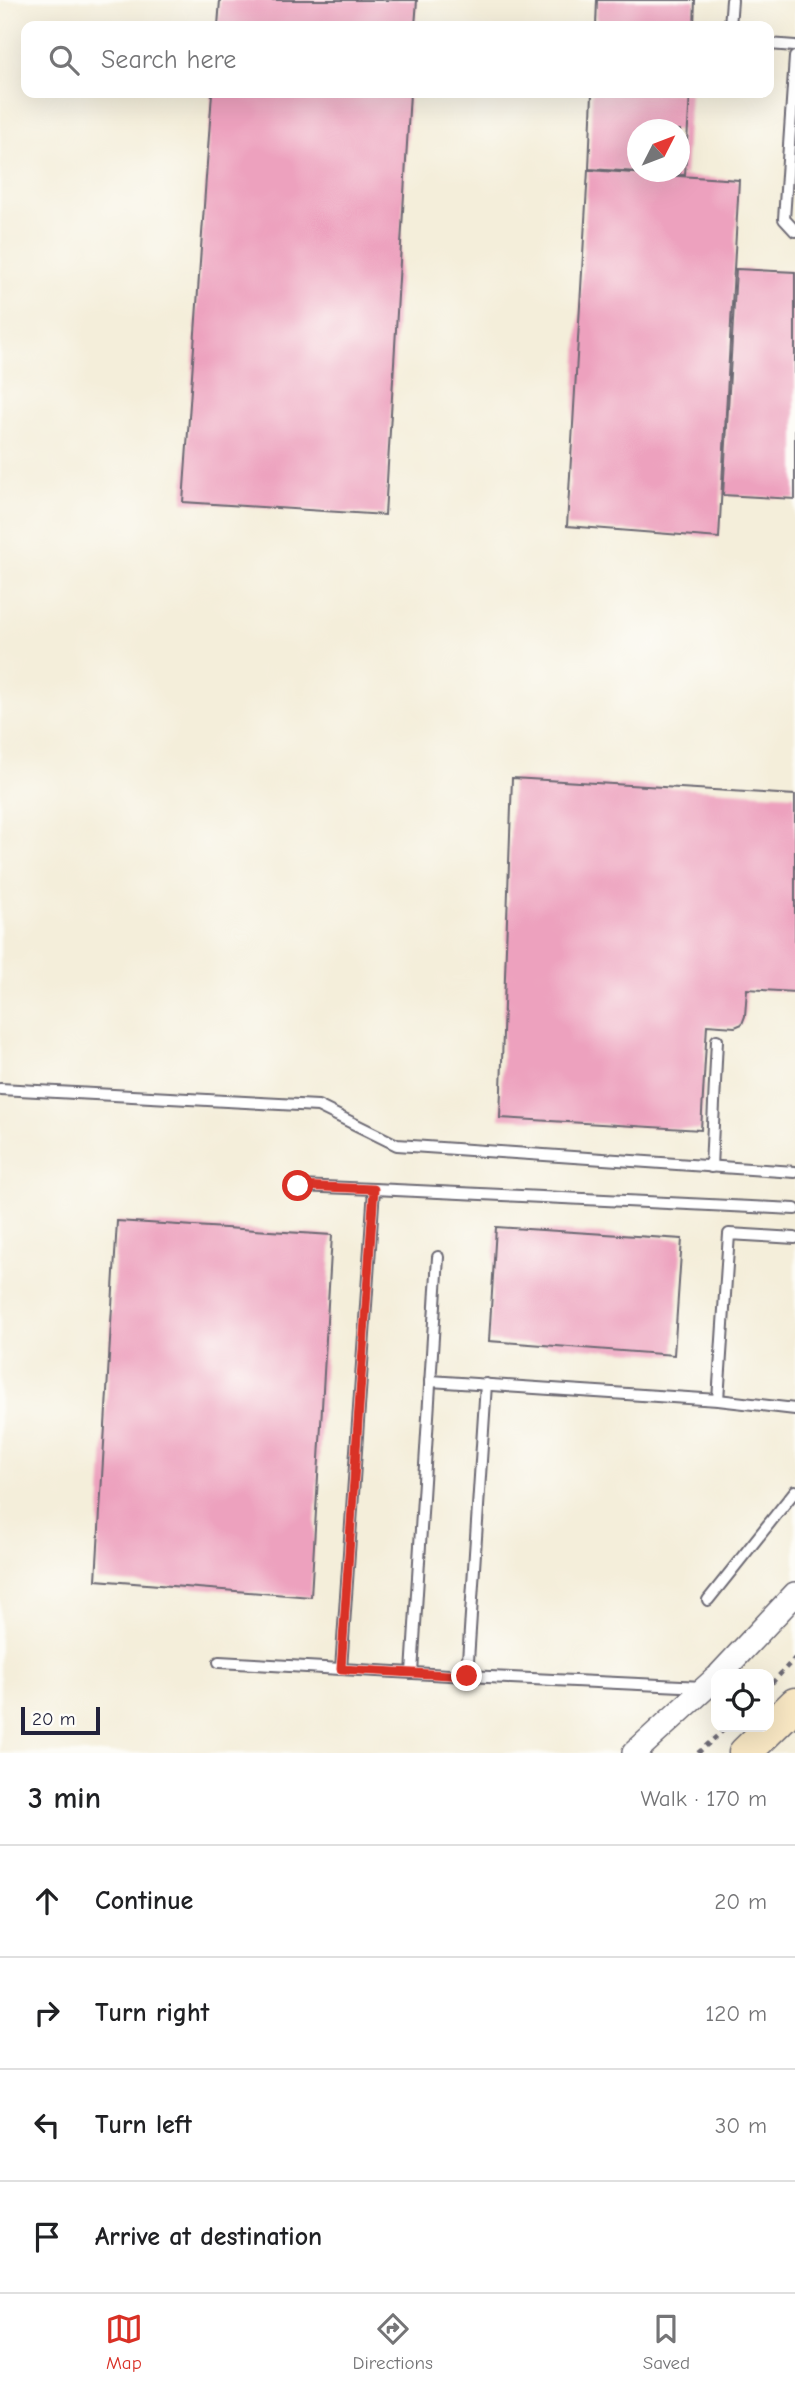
<!DOCTYPE html>
<meta charset="utf-8">
<style>
:root{--surface:#fff;--page:#f2f2f2;--text:#202124;--muted:#757577;--line:#e0e0e0;--accent:#d93025}
body{margin:0;font-family:"Comic Neue",sans-serif;background:var(--page);color:var(--text)}
.controls{position:absolute;right:21px;bottom:21px;display:grid;overflow:hidden;border-radius:14px;box-shadow:0 7px 28px #0002}
.controls button{width:63px;height:63px;display:grid;place-items:center;padding:0;border:0;border-bottom:2px solid var(--line);background:var(--surface);color:var(--text);font:35px sans-serif}
.compass{position:absolute;left:627px;top:119px;width:63px;height:63px;border-radius:50%;background:var(--surface);box-shadow:0 7px 28px #0002;rotate:48deg}
.scale{position:absolute;left:21px;bottom:18px;width:79px;box-sizing:border-box;padding-left:7px;border:4px solid #22223b;border-top:0;font-size:19px;line-height:24px;white-space:nowrap;color:#22223b;-webkit-text-stroke:5px #fdfcf7;paint-order:stroke}
.stop{position:absolute;width:21px;height:21px;margin:-16px;border:5px solid #d93025;border-radius:50%;background:#fff}
.stop.end{background:#d93025;border-color:#fff;box-shadow:0 2px 7px #0008}
.list{margin:0;padding:0;list-style:none}
h2{display:flex;justify-content:space-between;align-items:center;height:91px;margin:0;padding:0 28px;font-size:30px}
h2 small{font-size:23px;font-weight:400;color:var(--muted)}
.list li{display:grid;grid-template-columns:46px 1fr auto;gap:21px;align-items:center;box-sizing:border-box;height:112px;padding:0 28px;border-top:2px solid var(--line)}
.list b{display:block;font-size:26px;white-space:nowrap}
.list em{font-size:23px;font-style:normal;color:var(--muted)}
.icon{flex:none;width:38px;height:38px;fill:none;stroke:currentColor;stroke-width:2;stroke-linecap:round;stroke-linejoin:round}
.map{position:relative;flex:none;width:795px;height:1753px;overflow:hidden}
.search{position:absolute;background:var(--surface);box-shadow:0 7px 28px #0002;left:21px;right:21px;top:21px;height:77px;display:flex;align-items:center;gap:18px;box-sizing:border-box;padding:0 24px;border-radius:14px;color:var(--muted);font-size:26px}
.sheet{height:539px;background:var(--surface)}
nav{display:flex;justify-content:space-around;align-items:center;box-sizing:border-box;height:98px;border-top:2px solid var(--line);background:var(--surface);font-size:19px;color:var(--muted)}
nav a{display:grid;justify-items:center;gap:4px}
nav .on{color:var(--accent)}
.map>svg:first-child{display:block}
</style>
<div class="map">
<svg width="795" height="1753" viewBox="0 0 795 1753">
<rect width="100%" height="100%" fill="#fdfcf7"/>
<filter id="ink" filterUnits="userSpaceOnUse"><feTurbulence type="fractalNoise" baseFrequency=".0143" numOctaves="2"/><feDisplacementMap in="SourceGraphic" scale="14" xChannelSelector="R" yChannelSelector="G"/><feConvolveMatrix kernelMatrix="1 2 1 2 8 2 1 2 1" color-interpolation-filters="sRGB"/></filter>
<filter id="wash" filterUnits="userSpaceOnUse"><feTurbulence type="fractalNoise" baseFrequency=".00686" numOctaves="4" result="noise"/><feDisplacementMap in="SourceGraphic" scale="28" xChannelSelector="R" yChannelSelector="G"/><feGaussianBlur stdDeviation="1.57" result="paint"/><feColorMatrix in="noise" values="0 0 0 0 0 0 0 0 0 0 0 0 0 0 0 0 0 1.4 0 .05"/><feComposite in="paint" operator="in"/></filter>
<g filter="url(#wash)">
<rect width="100%" height="100%" fill="#f4eeda"/>
<g id="blocks">
<g fill="#eda1be">
<path d="M220,0H417L415,26H218Z"/>
<path d="M597,0H695L694,26H596Z"/>
<path d="M212,93H410L385,515L183,502Z"/>
<path d="M592,93H690L685,175L658,174V172H680V130H638V172L589,169Z"/>
<path d="M588,170L739,180L719,538L567,526Z"/>
<path d="M736,269L795,272V499L723,495Z"/>
<path d="M512,778L795,795V992L747,989L745,1016L742,1024L735,1027L707,1025L701,1130L500,1118Z"/>
<path d="M117,1221L332,1235L311,1597L96,1580Z"/>
<path d="M496,1227L682,1239L674,1355L489,1341Z"/>
</g>
</g>
</g>
<g filter="url(#ink)">
<use href="#blocks" fill-opacity="0" stroke="#6c6973" stroke-width="2"/>
<g fill="none" stroke-linecap="round" stroke-linejoin="round">
<defs>
<g id="lane">
<path d="M730,26L732,0"/>
<path d="M769,44L795,46"/>
<path d="M795,57L784,219L795,231"/>
<path d="M0,1089L318,1106L397,1145L795,1172"/>
<path d="M711,1167L717,1040"/>
<path d="M298,1186L374,1189"/>
<path d="M430,1381L718,1400L795,1409"/>
<path d="M486,1384L467,1676L341,1669L374,1189L795,1209"/>
<path d="M718,1400L729,1234L795,1238"/>
<path d="M708,1600L795,1491"/>
<path d="M219,1662L341,1669"/>
<path d="M412,1673L438,1257"/>
<path d="M467,1676L703,1687"/>
</g>
<g id="street">
<path d="M720,1674L795,1594"/>
<path d="M634,1753L716,1678"/>
</g>
<path id="secondary" d="M745,1753L795,1704"/>
</defs>
<use href="#lane" stroke="#6c6973" stroke-width="14"/>
<use href="#street" stroke="#6c6973" stroke-width="26"/>
<use href="#secondary" stroke="#6c6973" stroke-width="35"/>
<g stroke="#6c6973" stroke-width="4.5" stroke-dasharray="5 5" stroke-linecap="butt">
<path d="M772,1683L795,1658"/>
<path d="M698,1753L726,1728"/>
</g>
<use href="#lane" stroke="#fff" stroke-width="10"/>
<use href="#street" stroke="#fff" stroke-width="23"/>
<use href="#secondary" stroke="#f8e7c3" stroke-width="32"/>
</g>
</g>
<g fill="none" stroke-linecap="round" stroke-linejoin="round" filter="url(#ink)">
<path stroke="#d93025" stroke-width="9" d="M298,1186L374,1189L341,1669L467,1676"/>
</g>
</svg>
<div class="controls">
<button><svg class="icon" aria-label="locate" viewBox="0 0 24 24"><circle cx="12" cy="12" r="6"/><path d="M12 2v4M12 18v4M2 12h4M18 12h4"/></svg></button>
</div>
<svg class="compass" viewBox="-18 -18 36 36"><path d="M0-13l5 13h-10z" fill="#e53935"/><path d="M0 13l5-13h-10z" fill="#757577"/></svg>
<div class="scale">20 m</div>
<div class="stop" style="left:298px;top:1186px"></div>
<div class="stop end" style="left:467px;top:1676px"></div>
<div class="search"><svg class="icon" aria-label="search" viewBox="0 0 24 24"><circle cx="10" cy="10" r="6"/><path d="M15 15l6 6"/></svg>Search here</div>
</div>
<section class="sheet">
<h2>3 min<small>Walk · 170 m</small></h2>
<ul class="list">
<li><svg class="icon" aria-label="ahead" viewBox="0 0 24 24"><path d="M12 20V5M6 11l6-6 6 6"/></svg><div><b>Continue</b></div><em>20 m</em></li>
<li><svg class="icon" aria-label="right" viewBox="0 0 24 24"><path d="M7 20v-9h11M14 6l5 5-5 5"/></svg><div><b>Turn right</b></div><em>120 m</em></li>
<li><svg class="icon" aria-label="left" viewBox="0 0 24 24"><path d="M17 20v-9H6M10 6l-5 5 5 5"/></svg><div><b>Turn left</b></div><em>30 m</em></li>
<li><svg class="icon" aria-label="arrive" viewBox="0 0 24 24"><path d="M6 21V4h12l-3 4 3 4H6"/></svg><div><b>Arrive at destination</b></div></li>
</ul>
</section>
<nav>
<a class="on"><svg class="icon" aria-label="map" viewBox="0 0 24 24"><path d="M3 6l6-2 6 2 6-2v14l-6 2-6-2-6 2zM9 4v14M15 6v14"/></svg>Map</a>
<a><svg class="icon" aria-label="directions" viewBox="0 0 24 24"><path d="M12 3l9 9-9 9-9-9zM9 14v-3h6M13 9l2 2-2 2"/></svg>Directions</a>
<a><svg class="icon" aria-label="saved" viewBox="0 0 24 24"><path d="M7 4h10v16l-5-4-5 4z"/></svg>Saved</a>
</nav>
